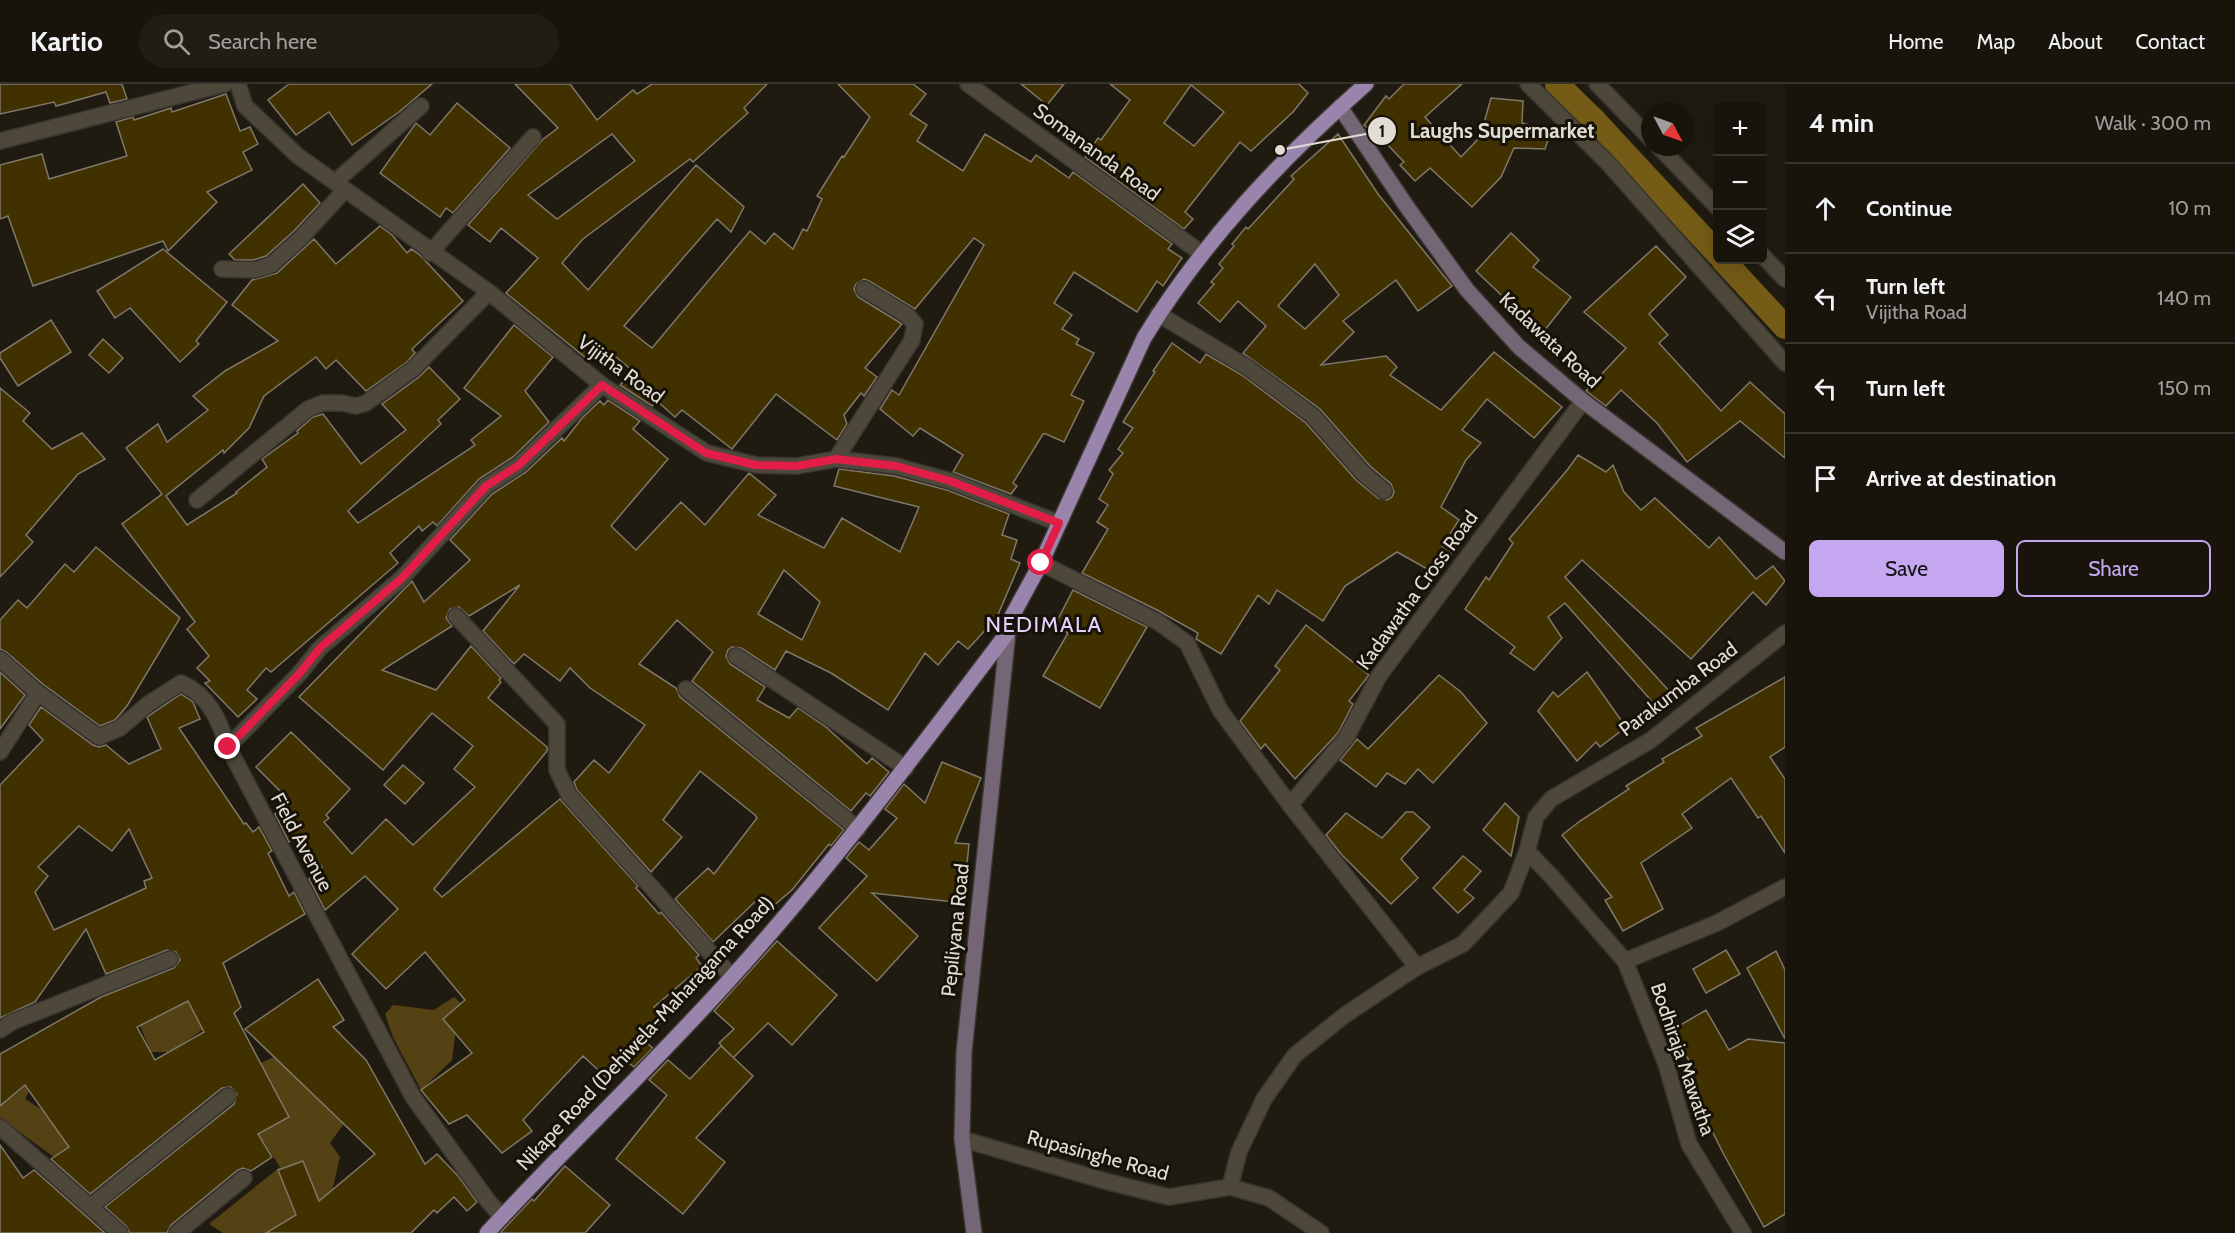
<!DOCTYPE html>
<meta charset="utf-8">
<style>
:root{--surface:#18140c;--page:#211d15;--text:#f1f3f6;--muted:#9f9e9d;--line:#36332d;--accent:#c5a7f1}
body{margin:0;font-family:Cabin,sans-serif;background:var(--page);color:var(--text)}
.controls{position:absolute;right:18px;top:18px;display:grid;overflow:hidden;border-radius:9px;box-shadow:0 6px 24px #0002}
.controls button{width:54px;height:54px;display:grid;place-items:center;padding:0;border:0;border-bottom:2px solid var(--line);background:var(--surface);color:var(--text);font:30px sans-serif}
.compass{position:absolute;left:1641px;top:18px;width:54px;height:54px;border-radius:50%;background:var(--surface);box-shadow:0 6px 24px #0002;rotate:131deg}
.stop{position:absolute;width:18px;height:18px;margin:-14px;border:4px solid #e11d48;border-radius:50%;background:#fff}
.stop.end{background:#e11d48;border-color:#fff;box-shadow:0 2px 6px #0008}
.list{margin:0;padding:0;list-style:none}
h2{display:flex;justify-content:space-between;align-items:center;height:78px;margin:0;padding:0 24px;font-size:26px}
h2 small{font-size:20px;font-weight:400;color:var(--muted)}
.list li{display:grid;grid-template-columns:39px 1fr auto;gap:18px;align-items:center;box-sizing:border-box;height:90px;padding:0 24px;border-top:2px solid var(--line)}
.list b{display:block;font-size:22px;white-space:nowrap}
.list p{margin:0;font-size:20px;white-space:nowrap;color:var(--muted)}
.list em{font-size:20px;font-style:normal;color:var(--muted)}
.actions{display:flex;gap:12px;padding:18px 24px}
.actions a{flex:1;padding:14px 0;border:2px solid var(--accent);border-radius:9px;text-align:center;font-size:21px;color:var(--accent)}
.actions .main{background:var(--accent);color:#111}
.icon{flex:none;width:33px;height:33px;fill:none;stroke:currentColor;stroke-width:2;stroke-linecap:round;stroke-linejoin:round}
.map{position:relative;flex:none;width:1785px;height:1149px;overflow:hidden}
header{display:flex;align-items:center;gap:36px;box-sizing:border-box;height:84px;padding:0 30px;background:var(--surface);border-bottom:2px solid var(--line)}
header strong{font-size:28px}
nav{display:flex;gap:33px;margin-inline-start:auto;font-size:21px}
.search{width:420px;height:54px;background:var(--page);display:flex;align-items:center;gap:15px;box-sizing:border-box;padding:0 21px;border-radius:33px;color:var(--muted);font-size:22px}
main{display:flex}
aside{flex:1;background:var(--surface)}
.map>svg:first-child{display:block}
</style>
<header>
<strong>Kartio</strong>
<div class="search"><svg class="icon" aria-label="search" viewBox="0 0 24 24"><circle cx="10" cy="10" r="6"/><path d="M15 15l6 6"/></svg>Search here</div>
<nav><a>Home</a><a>Map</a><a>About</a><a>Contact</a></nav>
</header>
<main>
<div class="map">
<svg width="1785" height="1149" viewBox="0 0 1785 1149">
<rect width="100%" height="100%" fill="#201b10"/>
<g fill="#544214">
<path d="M454,913L468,925L457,936L452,976L421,1006L393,953L385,930L393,921L434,926Z"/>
<path d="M192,915L208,942L170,968H151L138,937Z"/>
<path d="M325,934L341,949L323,969L348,1034L330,1059L340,1073L323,1146L303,1136H287L266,1149H223L209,1140L280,1083L239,1020L246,985L272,974Z"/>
<path d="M0,977L34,997L25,1015L44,1027L78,1057L54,1073L0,1034Z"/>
</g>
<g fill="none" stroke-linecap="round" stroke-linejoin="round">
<g stroke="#745c17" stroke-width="24">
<path d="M1557,0L1593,35L1718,170"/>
<path d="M1723,176L1785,243"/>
</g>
</g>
<g fill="#423100" stroke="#7e786a" stroke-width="1.5" fill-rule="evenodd">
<path d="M0,0H122L127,15L110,19L106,8L56,22L54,18L0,30Z"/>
<path d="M289,0H432L399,28L352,61L329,28L296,51L268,16Z"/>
<path d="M515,0H570L597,36L633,6L637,10L652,0H767L744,24L748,29L693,78L690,75L583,155L562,179L588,206L696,81L744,123L731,148L717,135L624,242L652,264L750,147L765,160L774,149L793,165L803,145L807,147L822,115L817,112L842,72L844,73L870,33L838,0H913L926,10L910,30L927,41L917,57L963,87L985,50L1031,78L1036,71L1069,94L1073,88L1172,160L1168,165L1182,174L1163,202L1157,197L1137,228L1074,188L1054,219L1072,231L1062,245L1079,255L1076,260L1094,269L1071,311L1084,317L1064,358L1046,350H1043L1013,399L1017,402L1011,410L953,388L963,371L920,344L913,352L880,325L892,306L899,311L984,161L974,154L915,225L869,197L864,195L856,200L854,205L858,213L902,240L865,284L877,293L864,312L861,309L844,331L847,340L837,356L776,310L732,365L682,326L675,333L657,317L652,322L620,301L633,287L599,259L586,274L506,209L538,174L501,144L490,158L468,141L542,56L558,44ZM612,50L635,77L557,135L528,111Z"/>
<path d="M1021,0H1064L1047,21Z"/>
<path d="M1110,0H1299L1308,9L1293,28L1251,67L1240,58L1185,128L1193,135L1184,145L1085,73L1098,54L1101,56L1130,16ZM1191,1L1224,28L1194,62L1164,39Z"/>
<path d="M1404,0H1462L1425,33L1461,73L1480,53L1491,14L1523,17L1522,39L1551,47L1545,65L1514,64L1501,93L1472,123L1430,84L1415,97L1400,81L1404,78L1385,58L1364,41L1386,12L1389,15Z"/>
<path d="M226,10L240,47L250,43L258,60L243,68L252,86L207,108L217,118L168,167L163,157L33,202L8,132L0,135V81L42,70L49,95L127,72L116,38L133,33L134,36L171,24L172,28Z"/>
<path d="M457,19L510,64L453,129L446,124L440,133L380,89L416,39L430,51Z"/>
<path d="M1338,50L1378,110L1452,202L1418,227L1396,196L1343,237L1354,248L1321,281L1386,272L1397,283L1390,291L1441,326L1494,268L1562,323L1534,354L1487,315L1462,346L1481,359L1466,376L1441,423L1459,436L1442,462L1452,468L1438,491L1397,468L1345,502L1323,537L1277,506L1269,520L1258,511L1221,570L1196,555L1198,549L1157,526L1082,489L1108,445L1097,438L1108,421L1099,415L1113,390L1109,386L1123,369L1118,365L1133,344L1123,338L1155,288L1153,287L1172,259L1200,279L1206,270L1242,291L1306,339L1356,396L1378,414L1387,416L1392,413L1394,408L1391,400L1370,382L1320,325L1243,269L1266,242L1238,217L1220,238L1198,219L1214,200L1211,198L1223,184L1219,180L1234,162L1232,160L1246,143L1248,145L1294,95L1291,92ZM1315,180L1339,211L1305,245L1278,222Z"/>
<path d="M303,100L320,119L294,147L266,172L253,176H235L229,170Z"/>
<path d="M380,142L392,151L407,169L411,165L419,170L463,217L412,265L415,269L407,278L366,307L336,276L326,285L316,273L264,312L249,344L224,369L223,366L166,412L187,441L237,409L236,408L267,383L262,375L298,349L297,347L313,333L323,330L361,380L406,346L382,320L419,293L429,283L460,315L438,336L441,340L348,427L358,439L475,361L471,356L501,332L464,304L514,241L553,273L525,307L549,338L513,373L479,395L437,442L433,438L422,447L419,442L390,469L398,479L271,588L266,584L247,606L257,615L238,633L205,599L210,597L197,584L209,572L187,545L195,538L122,440L162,410L126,364L158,340L167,358L208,326L193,312L225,287L278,257L232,221L252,196L277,189L314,155L336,180Z"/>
<path d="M1511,149L1539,176L1533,183L1571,213L1540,252L1512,231L1517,226L1476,187Z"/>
<path d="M1656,162L1686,193L1649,230L1668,251L1659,259L1721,327L1750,298L1785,330V374L1740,337L1687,378L1657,339L1621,306L1606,322L1586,307L1626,264L1584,228Z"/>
<path d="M163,165L227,218L196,257L199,260L180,278L130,224L115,234L97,207Z"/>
<path d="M51,236L71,268L18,302L0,274V269Z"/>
<path d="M103,255L123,274L109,289L89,271Z"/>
<path d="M0,304L30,329L23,337L52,365L82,349L105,375L78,390L26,451L33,458L0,493Z"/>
<path d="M608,316L640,337L633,345L668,375L611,442L636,466L681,418L705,441L749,389L776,411L758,431L824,464L842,434L900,468L919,423L834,402L839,385L894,392L947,406L1009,430L1002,451L1017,456L1011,475L1020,479L997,533L968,565L958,557L938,581L925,569L888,626L831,589L786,567L775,586L741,564L732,563L728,566L726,572L730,580L765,603L757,616L789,634L798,624L826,643L867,680L872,674L889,688L870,712L866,709L851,727L692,597L713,568L677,536L639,580L676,604L680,613L844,746L831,762L829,760L792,806L772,823L760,813L713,858L675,815L708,784L714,790L757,734L755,731L700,687L663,736L682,753L651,788L577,706L574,698L594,676L609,689L645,641L590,604L570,584L560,597L524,570L514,580L483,547L520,501L469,532L459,523L450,525L446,534L452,542L382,586L436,606L471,562L501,594L499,596L501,598L488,614L547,663V667L434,805L442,813L560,715L638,802L636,804L659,830L661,828L699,871L696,874L702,882L654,923L665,933L644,957L653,964L634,983L625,976L608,995L583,972L523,1036L532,1047L502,1069L467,1031L449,1040L421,1006L472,969L443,935L465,916L425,868L386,905L352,870L398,825L365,792L325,826L309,795L322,783L298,753L289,758L275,730L290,717L256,683L291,648L350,705L326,731L329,734L324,738L352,770L386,735L413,761L475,703L454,685L473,662L432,629L383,686L299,613L412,497L424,518L470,476L450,456L492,410L526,388L562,354L564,357L583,333L600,317L604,321ZM784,486L820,518L802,556L758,530Z"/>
<path d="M1578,371L1606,388L1613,381L1624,408L1641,426L1655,414L1709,464L1719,453L1756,495L1773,482L1785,497L1766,521L1753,508L1691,575L1582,476L1565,493L1671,609L1656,622L1565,519L1548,533L1562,554L1534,586L1510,569L1515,563L1465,525L1486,493L1489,496L1513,459L1509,455L1568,385Z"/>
<path d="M96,463L180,534L127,622L115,636L100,642L44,601L6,568L0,565V536L18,516L27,524L65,480L74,488Z"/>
<path d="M1073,506L1147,543L1100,624L1043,592L1068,549L1055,541Z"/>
<path d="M1306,541L1369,591L1349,617L1353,620L1338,649L1295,695L1265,660L1261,665L1240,637L1280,586L1275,582Z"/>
<path d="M0,588L25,611L0,645Z"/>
<path d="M1587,588L1626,643L1600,663L1596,658L1577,677L1538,627L1553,608L1558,613Z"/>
<path d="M1439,591L1461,608L1487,639L1433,699L1418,685L1405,700L1387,689L1376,703L1340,676L1357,655L1368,665Z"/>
<path d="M1785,593V663L1770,673L1785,695V769L1761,732L1758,734L1731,694L1682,730L1692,744L1641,779L1663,825L1623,847L1605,816L1612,813L1562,751L1580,737L1629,705L1626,702L1664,678L1662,675L1702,652L1696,644Z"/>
<path d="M181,610L193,618L200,635L179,644L244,740L246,739L253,748L259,743L272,767L268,769L289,812L294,808L305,830L223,879L241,923L234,929L289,1033L258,1050L272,1073L251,1087L243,1084L238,1086L171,1141L167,1149H130L126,1142L105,1123L234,1020L237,1010L231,1003L222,1004L90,1110L51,1075L69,1063L25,1001L0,1022V970L101,913L174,884L180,876L176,868L167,866L106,890L86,845L35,918L0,934V701L43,656L29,641L41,623L93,661L99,663L106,661L129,680L161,665L147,633ZM79,742L112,767L129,745L152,794L144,797L146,804L54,846L35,808L48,792L38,783ZM188,917L204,948L155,976L137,943Z"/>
<path d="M942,678L981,694L955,759L969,760L963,819L872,809L918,852L877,897L819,844L867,792L846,774L859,758L869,766L897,734L885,725L904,700L925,719Z"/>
<path d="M403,681L424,699L405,720L384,701Z"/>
<path d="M1505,719L1519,733L1511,772L1483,746Z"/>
<path d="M1406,728H1413L1430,743L1401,775L1418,794L1391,820L1342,771L1326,751L1346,729L1382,754Z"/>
<path d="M1463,772L1481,787L1464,806L1474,814L1458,829L1433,804Z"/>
<path d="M777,857L837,911L792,961L768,939L733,974L719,959L734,945L714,927Z"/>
<path d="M1726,866L1740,890L1706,909L1693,885Z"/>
<path d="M1776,867L1785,886V955L1747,884Z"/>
<path d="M318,895L344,936L333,943L366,976L425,1080L437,1070L459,1093L477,1118L467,1127L454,1113L437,1129L434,1126L411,1149H266L296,1131L278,1086L303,1077L319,1117L375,1070L245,945Z"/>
<path d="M1706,926L1729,966L1748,955L1785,959V1130L1764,1143L1723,1069L1682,987L1692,982L1672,946Z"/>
<path d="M721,962L753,992L696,1054L725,1078L683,1130L616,1075L667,1011L649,996L668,976L690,995Z"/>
<path d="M0,1061L23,1094L34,1086L105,1149H0Z"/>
<path d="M565,1082L610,1121L585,1149H500L532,1115L534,1117Z"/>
</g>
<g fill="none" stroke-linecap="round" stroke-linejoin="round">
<defs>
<g id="street">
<path d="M238,0L245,22L298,72L489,208L602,301L707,369L756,381L797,382L836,375L896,382L950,397L1059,439"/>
<path d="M968,0L1201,169"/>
<path d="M1528,0L1607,78L1785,279"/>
<path d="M1597,0L1650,54"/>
<path d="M0,57L225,0"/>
<path d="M1659,63L1718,124"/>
<path d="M335,98L421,22"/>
<path d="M430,169L533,53"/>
<path d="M1762,171L1785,195"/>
<path d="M222,185L254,186L271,181L301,154L345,106"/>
<path d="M1158,230L1247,283L1313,332L1363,389L1384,407"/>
<path d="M836,375L912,256L915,240L907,231L864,205"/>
<path d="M197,416L308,325L323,319H342L356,322L366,319L413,285L489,208"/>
<path d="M1041,479L1158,538L1187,559L1220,626L1290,721L1417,883"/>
<path d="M456,532L557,640V686L569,711L732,893"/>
<path d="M736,572L906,684"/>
<path d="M0,575L38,609L99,653L120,644L148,620L181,599C209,611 219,636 228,663L413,1013L488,1117L502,1133"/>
<path d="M686,605L858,745"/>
<path d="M228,663L299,590L320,564L402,494L486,402L519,381L602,301"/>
<path d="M0,668L38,609"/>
<path d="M1290,721L1346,654L1379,592L1583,317"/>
<path d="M1625,877L1717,839L1785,803"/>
<path d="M0,946L12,938L170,875"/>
<path d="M0,1043L120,1149"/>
<path d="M962,1055L1105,1097L1169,1113L1230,1103L1269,1114L1321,1149"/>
<path d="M1230,1103L1239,1068L1264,1015L1295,971L1345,931L1417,883L1463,860L1511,809L1527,767"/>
<path d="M91,1122L228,1012"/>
<path d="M177,1149L244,1094"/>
<path d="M1743,1149L1689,1060L1666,980L1625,877L1552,793L1527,767L1536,733L1551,715L1651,656L1785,549"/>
</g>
<g id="secondary">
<path d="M1340,23L1407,123L1467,206L1519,263L1583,317L1785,468"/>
<path d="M974,1149L962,1055L964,968L1008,548"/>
</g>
<path id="primary" d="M487,1149C567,1062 653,981 732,893C831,783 919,666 1008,548L1011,534L1041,479L1144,254C1203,157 1281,75 1366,0"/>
</defs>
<use href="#street" stroke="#393530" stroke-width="18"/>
<use href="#secondary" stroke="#393530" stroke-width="18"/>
<use href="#primary" stroke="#393530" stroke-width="18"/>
<use href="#street" stroke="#4e483b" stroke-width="15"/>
<use href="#secondary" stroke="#746674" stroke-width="15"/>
<use href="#primary" stroke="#9984ac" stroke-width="15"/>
</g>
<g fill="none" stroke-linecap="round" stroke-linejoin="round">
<path stroke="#e11d48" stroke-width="8" d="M228,663L299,590L320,564L402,494L486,402L519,381L602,301L706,369L756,381L797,382L836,375L896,382L950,397L1059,439L1041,479"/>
</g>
<g text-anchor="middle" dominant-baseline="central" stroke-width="6" stroke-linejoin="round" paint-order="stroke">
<g font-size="20" fill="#e1ddd5" stroke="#171207">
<text transform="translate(1097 68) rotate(36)">Somananda Road</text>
<text transform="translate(1550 256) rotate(43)">Kadawata Road</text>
<text transform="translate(621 285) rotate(36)">Vijitha Road</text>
<text transform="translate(1417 506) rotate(-54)">Kadawatha Cross Road</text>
<text transform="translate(1678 605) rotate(-37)">Parakumba Road</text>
<text transform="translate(302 758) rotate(62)">Field Avenue</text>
<text transform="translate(955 846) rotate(-84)">Pepiliyana Road</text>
<text transform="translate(645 949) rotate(-47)">Nikape Road (Dehiwela-Maharagama Road)</text>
<text transform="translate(1683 975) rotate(71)">Bodhiraja Mawatha</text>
<text transform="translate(1098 1071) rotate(15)">Rupasinghe Road</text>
</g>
<g font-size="22" letter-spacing="1.5" fill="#e2d1fc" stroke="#171207">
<text x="1044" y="540">NEDIMALA</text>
</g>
</g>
<path fill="none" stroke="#e1ddd5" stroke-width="2" d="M1280 66L1382 47"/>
<g fill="#e1ddd5" stroke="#171207" stroke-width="2">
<circle cx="1280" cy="66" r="6"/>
<circle cx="1382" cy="47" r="15"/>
</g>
<g font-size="18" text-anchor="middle" font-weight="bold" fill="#111">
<text x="1382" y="53">1</text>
</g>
<g font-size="21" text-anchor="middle" font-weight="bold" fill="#e1ddd5" stroke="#171207" stroke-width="6" stroke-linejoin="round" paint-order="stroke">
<text x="1502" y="54">Laughs Supermarket</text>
</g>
</svg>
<div class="controls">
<button>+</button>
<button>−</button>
<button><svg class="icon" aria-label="layers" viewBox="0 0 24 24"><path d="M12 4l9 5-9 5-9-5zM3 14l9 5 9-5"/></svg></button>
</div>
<svg class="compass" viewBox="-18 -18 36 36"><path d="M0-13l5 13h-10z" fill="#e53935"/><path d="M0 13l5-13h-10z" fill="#9f9e9d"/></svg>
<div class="stop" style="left:1041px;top:479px"></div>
<div class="stop end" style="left:228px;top:663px"></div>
</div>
<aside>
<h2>4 min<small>Walk · 300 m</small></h2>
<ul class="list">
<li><svg class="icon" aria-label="ahead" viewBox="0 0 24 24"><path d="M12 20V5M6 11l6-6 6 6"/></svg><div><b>Continue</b></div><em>10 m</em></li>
<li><svg class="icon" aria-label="left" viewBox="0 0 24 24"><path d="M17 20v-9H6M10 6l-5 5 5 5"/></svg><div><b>Turn left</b><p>Vijitha Road</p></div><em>140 m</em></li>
<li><svg class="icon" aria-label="left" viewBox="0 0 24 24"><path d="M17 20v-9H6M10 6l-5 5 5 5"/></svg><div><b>Turn left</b></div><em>150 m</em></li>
<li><svg class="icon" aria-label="arrive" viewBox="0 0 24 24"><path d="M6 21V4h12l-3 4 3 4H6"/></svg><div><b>Arrive at destination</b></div></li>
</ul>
<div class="actions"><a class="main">Save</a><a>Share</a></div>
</aside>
</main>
